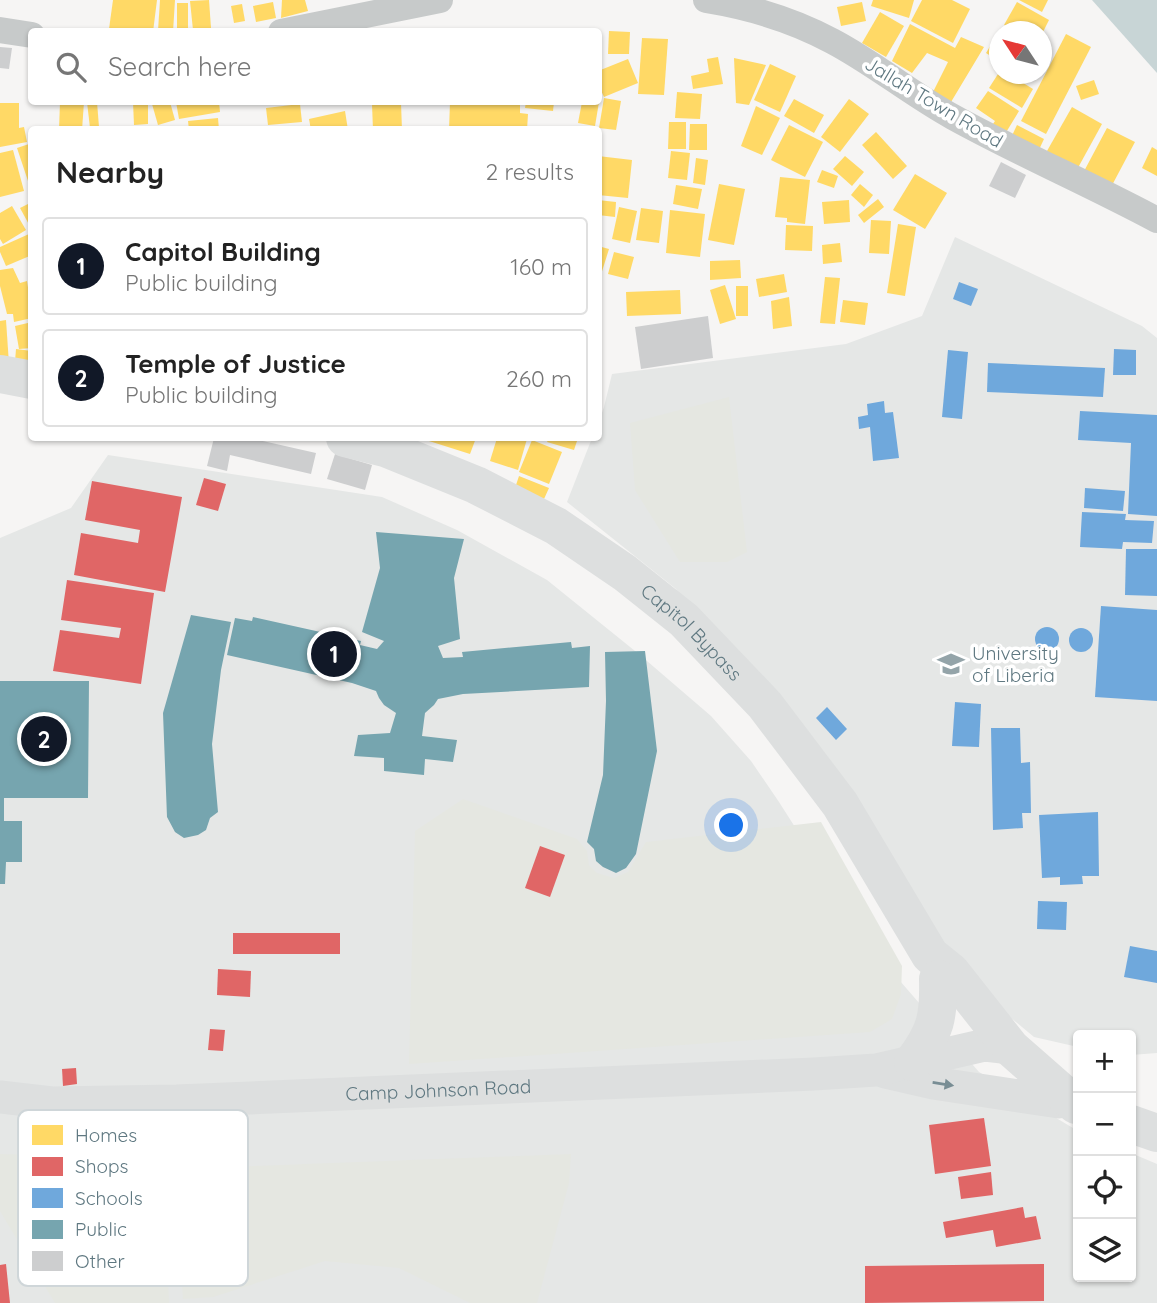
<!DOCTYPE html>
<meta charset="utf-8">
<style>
:root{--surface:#fff;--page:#f6f6f6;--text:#222;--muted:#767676;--line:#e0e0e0;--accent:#111827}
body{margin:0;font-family:Quicksand,sans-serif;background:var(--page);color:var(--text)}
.controls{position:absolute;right:21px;bottom:21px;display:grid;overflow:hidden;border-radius:7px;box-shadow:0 2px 5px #0004}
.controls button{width:63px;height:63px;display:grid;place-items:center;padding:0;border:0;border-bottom:2px solid var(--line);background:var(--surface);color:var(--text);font:35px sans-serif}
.compass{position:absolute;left:989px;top:21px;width:63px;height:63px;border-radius:50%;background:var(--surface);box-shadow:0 2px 5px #0004;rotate:306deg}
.you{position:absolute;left:732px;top:826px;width:24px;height:24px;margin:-18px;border:5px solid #fff;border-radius:50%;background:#1a73e8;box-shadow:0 0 0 10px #1a73e833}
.badge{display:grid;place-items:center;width:46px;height:46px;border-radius:50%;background:var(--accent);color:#fff;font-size:23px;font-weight:700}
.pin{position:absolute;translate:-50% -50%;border:4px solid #fff;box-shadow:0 2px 7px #0006}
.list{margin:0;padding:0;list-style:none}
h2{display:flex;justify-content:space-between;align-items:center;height:91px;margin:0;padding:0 28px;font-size:30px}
h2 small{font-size:23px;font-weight:400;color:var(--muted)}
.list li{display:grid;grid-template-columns:46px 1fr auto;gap:21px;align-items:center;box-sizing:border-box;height:98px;margin:0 14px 14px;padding:0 14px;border:2px solid var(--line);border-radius:7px}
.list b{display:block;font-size:26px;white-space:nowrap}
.list p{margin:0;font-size:23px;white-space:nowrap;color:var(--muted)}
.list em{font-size:23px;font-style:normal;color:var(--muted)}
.icon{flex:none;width:38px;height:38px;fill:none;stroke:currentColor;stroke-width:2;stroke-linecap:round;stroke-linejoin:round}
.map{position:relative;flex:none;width:1157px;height:1303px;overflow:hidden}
.search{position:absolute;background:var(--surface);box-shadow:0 2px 5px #0004;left:28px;top:28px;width:574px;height:77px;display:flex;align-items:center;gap:18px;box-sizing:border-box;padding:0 24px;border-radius:7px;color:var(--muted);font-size:26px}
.panel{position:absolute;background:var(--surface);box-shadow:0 2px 5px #0004;left:28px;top:126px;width:574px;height:315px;border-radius:7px}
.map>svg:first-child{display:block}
</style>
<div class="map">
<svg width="1157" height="1303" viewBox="0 0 1157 1303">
<rect width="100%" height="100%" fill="#f6f5f4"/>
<g fill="#e5e7e6">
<path d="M955,237L1142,326L1157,338V1053L1131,1055V1035H1078V1047L1034,1037L946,964L676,589L567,502L592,438H598L599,421L604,407L612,374L846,344L922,316Z"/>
<path d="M108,455L382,497L457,530L547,580L640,655L711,716L751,761L779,802L874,951L979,1072L1078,1131V1277H1131V1153L1157,1164V1303H0V538L71,508Z"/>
</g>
<g fill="#e5e7e1">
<path d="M729,397L747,552L727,562H680L635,490L630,423Z"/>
<path d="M463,799L577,839L587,851L589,865L597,873L614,878L628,872L646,842L821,822L902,966L901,994L892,1019L870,1032L409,1064L415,831Z"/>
<path d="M0,1154L163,1159L169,1303H55L0,1211Z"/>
<path d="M571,1154L569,1183L537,1303H470L399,1268L325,1261L213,1297L183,1299L174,1169Z"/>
</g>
<path fill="#c8d5d6" d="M1092,0H1157V73Z"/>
<g fill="#ffd966">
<path d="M113,0H157L153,32H131L109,29Z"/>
<path d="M160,0H175L173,32L158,31Z"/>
<path d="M209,0L211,28L193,30L190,1Z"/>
<path d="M282,0H305L308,11L281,18Z"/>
<path d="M873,0H914L909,18L871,6Z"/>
<path d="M922,0H952L970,9L953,43L911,21Z"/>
<path d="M1019,0H1048L1042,12Z"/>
<path d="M273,2L276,18L256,22L253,6Z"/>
<path d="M862,2L866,21L841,26L837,7Z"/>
<path d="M1017,2L1049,20L1043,32H1016L1004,25Z"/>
<rect x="177" y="3" width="11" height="27"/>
<path d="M242,4L245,21L234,23L231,6Z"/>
<path d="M880,12L904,26L886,57L862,43Z"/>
<path d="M910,24L955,48L961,37L984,47L948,107L931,96L948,62L927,53L912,73L892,61Z"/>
<path d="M1001,28L1007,32H1000V62L986,53Z"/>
<path d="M609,31L630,32L629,54H608Z"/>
<path d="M1066,34L1091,47L1046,134L1021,121Z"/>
<path d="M642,38L668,39L664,95L638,94Z"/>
<path d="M718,57L723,84L693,89L691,76L709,72L707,59Z"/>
<path d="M734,58L766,65L749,105L736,103Z"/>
<path d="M628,59L638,83L604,97L598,84V71Z"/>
<path d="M770,64L796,76L780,112L754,100Z"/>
<path d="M998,74H1009L1033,89L1022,108L989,88Z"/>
<path d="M1094,80L1099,94L1081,100L1076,86Z"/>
<path d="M988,91L1019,111L1002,139L989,130L995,121L976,108Z"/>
<path d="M677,92L702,94L700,119L675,118Z"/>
<path d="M604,98L621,101L616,130L599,128Z"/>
<path d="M794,99L824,115L814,133L784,116Z"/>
<path d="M849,99L869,114L840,152L821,137Z"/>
<path d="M60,102H84L82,130H59Z"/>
<path d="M87,102H97L99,127L90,128Z"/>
<path d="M133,102H148V124L134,125Z"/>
<path d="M161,102H170L175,120L158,125L152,104Z"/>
<path d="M176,102H219L220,112L179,119Z"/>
<path d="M450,102H520V113L528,114L527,130H449Z"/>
<path d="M526,102H554L553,111L525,108Z"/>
<path d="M582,102H599L595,126L578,123Z"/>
<path d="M0,103H19V128L24,127L27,142L0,147Z"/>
<path d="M401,103L402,130H373L372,104Z"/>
<path d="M300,104L302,122L268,125L266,108Z"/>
<path d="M756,106L780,118L762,155L741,146Z"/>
<path d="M1072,107L1102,124L1074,175L1043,158Z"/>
<path d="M345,111L348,130H311L309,119Z"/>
<path d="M218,118L219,130H189L188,121Z"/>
<path d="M669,122H686V149H668Z"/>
<path d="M690,124H707V150H689Z"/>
<path d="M789,125L823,142L805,177L771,160Z"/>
<path d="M1017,125L1044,139L1036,156L1009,142Z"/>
<path d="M1107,128L1135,142L1110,189L1082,175Z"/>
<path d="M876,132L907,166L893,179L862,145Z"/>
<path d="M32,143V190H31L17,148Z"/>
<path d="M1152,147L1157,150V176L1142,168Z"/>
<path d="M13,150L24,191L0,197V153Z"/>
<path d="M671,151L690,153L687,180L668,178Z"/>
<path d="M598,156L632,160L628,198L598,195Z"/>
<path d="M845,156L864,172L852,186L833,169Z"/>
<path d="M696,158L708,160L705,185L693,183Z"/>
<path d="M822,170L838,176L834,188L817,182Z"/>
<path d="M915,174L947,193L925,229L893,210Z"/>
<path d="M780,177L810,180L805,224L787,222V218L775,217Z"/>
<path d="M719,184L745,189L734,245L708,240Z"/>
<path d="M860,184L873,195L864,207L851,195Z"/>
<path d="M676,185L702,189L698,209L673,204Z"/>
<path d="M878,199L884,207L864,223L858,215Z"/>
<path d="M598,200L616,202L615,217L598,215Z"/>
<path d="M849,200L850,222L824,224L822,202Z"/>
<path d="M32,202V230L20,208Z"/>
<path d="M12,206L26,230L3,244L0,239V213Z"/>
<path d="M619,207L637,211L630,243L612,239Z"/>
<path d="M641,208L663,211L659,243L636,240Z"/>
<path d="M670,210L705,214L700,257L666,253Z"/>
<path d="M871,220L891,221L889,254L869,253Z"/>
<path d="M898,224L916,227L905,296L887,293Z"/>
<path d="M786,225L813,226L812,251L785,250Z"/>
<path d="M29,234L32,239V255L6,266L0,252V247Z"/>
<path d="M840,243L842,262L823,264L822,245Z"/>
<path d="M598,246L609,249L599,281H598Z"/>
<path d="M614,252L634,257L628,279L608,274Z"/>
<path d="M740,260L741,278L710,280V261Z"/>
<path d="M13,268L20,283L27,281L32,313V318L14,322L13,314H7L0,286V270Z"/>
<path d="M784,274L787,292L759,297L756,279Z"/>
<path d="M825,277L840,278L835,324L820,323Z"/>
<path d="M725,285L736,319L720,324L710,290Z"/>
<rect x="736" y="286" width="12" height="30"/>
<path d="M680,290L681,314L627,316L626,292Z"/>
<path d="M789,297L792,326L773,329L771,301Z"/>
<path d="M843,300L868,303L865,325L840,322Z"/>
<path d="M6,320L9,364L0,365V321Z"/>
<path d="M32,322V348L19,349L15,326Z"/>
<path d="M16,349L32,351V375L14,374Z"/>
<path d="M431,438H476L470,454L429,441Z"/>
<path d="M497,438H521L527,439L518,470L490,461Z"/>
<path d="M549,438H578L574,450L547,442Z"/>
<path d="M532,440L562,452L549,484L519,472Z"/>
<path d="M519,476L549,488L544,499L515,488Z"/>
</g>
<g fill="#e06666">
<path d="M204,478L226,484L218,511L196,505Z"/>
<path d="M92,481L182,497L165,592L74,575L81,533L138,543L140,530L85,520Z"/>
<path d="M67,580L154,593L141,684L53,671L60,630L119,638L121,628L61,620Z"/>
<path d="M540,846L565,855L550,897L525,888Z"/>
<rect x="233" y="933" width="107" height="21"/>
<path d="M218,969L251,971L250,997L217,995Z"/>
<path d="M210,1029L225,1030L223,1051L208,1050Z"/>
<path d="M76,1068L77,1084L63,1086L62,1069Z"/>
<path d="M984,1118L991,1166L935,1174L929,1125Z"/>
<path d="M991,1172L993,1195L961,1199L958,1177Z"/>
<path d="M1023,1207L1025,1218L1036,1216L1041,1239L996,1247L993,1230L946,1238L943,1222Z"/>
<path d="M6,1264L10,1303H0V1265Z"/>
<path d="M1044,1264V1301L865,1303V1266Z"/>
</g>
<g fill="#6fa8dc">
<path d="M959,282L978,289L971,306L953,299Z"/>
<path d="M1114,349L1136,350V375H1113Z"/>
<path d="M948,350L968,352L962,419L942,417Z"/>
<path d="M988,363L1105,368L1103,397L987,392Z"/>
<path d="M884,401L885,413L893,412L899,458L873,461L870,427L859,429L858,417L868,415L867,404Z"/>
<path d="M1080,411L1157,415V516L1128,514L1131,443L1078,440Z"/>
<path d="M1085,488L1125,491L1123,511L1084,508Z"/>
<path d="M1082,512L1126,514L1125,520L1154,521L1152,543L1123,542L1122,549L1080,547Z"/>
<path d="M1126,549H1157V596L1125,595Z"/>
<path d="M1101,606L1157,610V701L1095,697Z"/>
<circle cx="1047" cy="639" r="12"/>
<circle cx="1081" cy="640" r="12"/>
<path d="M955,702L981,704L979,747L952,746Z"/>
<path d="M827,707L847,729L836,740L816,718Z"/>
<path d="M991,728H1020L1021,763L1030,762L1031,813H1022L1023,828L993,830Z"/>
<path d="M1098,812L1099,876H1082L1083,884L1060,885V877L1042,878L1039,815Z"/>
<path d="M1038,901L1067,902L1066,930L1037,929Z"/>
<path d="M1130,946L1157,951V983L1124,977Z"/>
</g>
<g fill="#76a5af">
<path d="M376,532L464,539L454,578L460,639L438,646L443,658L463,657L462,652L571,642L572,648L590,646L589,687L463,694L438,699L434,705L425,713L422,736L457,740L453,762L425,759L424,775L384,771V758L354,756L358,735L390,733L396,713L384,705L379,698L376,691L352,683L227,655L235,618L252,621L253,617L361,641L360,645L377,649L384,641L362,632L380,568Z"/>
<path d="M191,615L231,622L221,670L212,744L218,812L210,818L206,830L198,835L184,838L175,832L167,817L163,713Z"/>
<path d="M645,651L657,751L636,854L626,868L616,873L603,867L596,861L594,849L587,842L603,775L606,701L605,652Z"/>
<path d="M0,681H89L88,798H4V821H22V862H6L5,884H0Z"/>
</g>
<g fill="#cdcecf">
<path d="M0,47L12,48L9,69L0,68Z"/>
<path d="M1001,162L1026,175L1015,198L989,186Z"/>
<path d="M708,316L713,358L641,369L635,327Z"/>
<path d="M214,438H250L316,453L311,474L230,455L227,471L207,466Z"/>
<path d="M335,454L372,465L365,490L327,479Z"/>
</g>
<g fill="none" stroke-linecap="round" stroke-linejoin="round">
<g stroke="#c7caca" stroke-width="26">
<path d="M706,0C749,7 793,20 832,41C874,63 911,94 953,117C1020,154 1090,184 1157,220"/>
<path d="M0,30L32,35"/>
<path d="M281,32L440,0"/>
</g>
<g stroke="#dddfdf" stroke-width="33">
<path d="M885,1072L933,1083L1059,1102"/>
<path id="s1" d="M0,1097L52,1103L177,1101L814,1074L876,1070L985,1045L1011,1048"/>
</g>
<g stroke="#dddfdf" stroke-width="38">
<path d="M0,374L32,380"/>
<path id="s2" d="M345,438L385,448L476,485L556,526L625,573L684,620L765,705L840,804L930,955L951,972L1011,1048L1076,1105"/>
<path d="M913,1062C936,1032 939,1016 938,979"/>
<path d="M1131,1124L1157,1133"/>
</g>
</g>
<defs><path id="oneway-solid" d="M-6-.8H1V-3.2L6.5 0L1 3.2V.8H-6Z" transform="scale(1.75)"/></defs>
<use fill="#788d94" href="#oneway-solid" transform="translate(943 1084) rotate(9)"/>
<defs>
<symbol id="university-bare" viewBox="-9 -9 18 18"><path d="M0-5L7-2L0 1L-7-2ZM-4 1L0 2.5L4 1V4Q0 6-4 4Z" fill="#94a4a9" stroke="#fff" stroke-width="2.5" paint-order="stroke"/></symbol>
</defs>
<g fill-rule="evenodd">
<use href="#university-bare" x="932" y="645" width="38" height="38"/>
</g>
<g text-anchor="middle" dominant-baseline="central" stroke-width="7" stroke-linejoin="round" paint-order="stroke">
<g font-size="19" fill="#5f7881" stroke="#fff">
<text transform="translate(934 102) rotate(31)">Jallah Town Road</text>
<text stroke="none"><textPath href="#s2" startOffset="402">Capitol Bypass</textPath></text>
<text stroke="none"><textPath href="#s1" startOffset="439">Camp Johnson Road</textPath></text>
</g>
<g font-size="19" fill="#5f7881" stroke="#fff" text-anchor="start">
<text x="972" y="653">University<tspan x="972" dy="22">of Liberia</tspan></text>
</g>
</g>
<rect x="18" y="1110" width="230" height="176" rx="10" fill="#fff" stroke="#cfd6d9" stroke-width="2"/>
<rect x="32" y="1125" width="31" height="20" fill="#ffd966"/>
<rect x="32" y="1157" width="31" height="19" fill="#e06666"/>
<rect x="32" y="1188" width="31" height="20" fill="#6fa8dc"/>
<rect x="32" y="1220" width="31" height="19" fill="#76a5af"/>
<rect x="32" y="1251" width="31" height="20" fill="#cdcecf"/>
<g font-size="19" fill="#5f7881">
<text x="75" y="1142">Homes</text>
<text x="75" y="1173">Shops</text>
<text x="75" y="1205">Schools</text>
<text x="75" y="1236">Public</text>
<text x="75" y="1268">Other</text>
</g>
</svg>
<div class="controls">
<button>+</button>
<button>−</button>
<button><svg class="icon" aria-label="locate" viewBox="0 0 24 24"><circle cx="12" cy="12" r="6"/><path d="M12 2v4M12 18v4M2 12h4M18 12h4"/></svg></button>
<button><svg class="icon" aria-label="layers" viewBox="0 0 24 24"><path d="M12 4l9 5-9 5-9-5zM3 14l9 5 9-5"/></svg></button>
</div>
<svg class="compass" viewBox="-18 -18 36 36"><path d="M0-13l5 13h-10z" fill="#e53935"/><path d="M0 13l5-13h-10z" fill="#767676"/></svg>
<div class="you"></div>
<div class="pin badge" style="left:334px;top:654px">1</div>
<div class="pin badge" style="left:44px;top:739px">2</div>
<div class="search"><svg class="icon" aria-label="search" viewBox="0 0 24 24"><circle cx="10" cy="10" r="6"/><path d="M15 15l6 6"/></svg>Search here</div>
<section class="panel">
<h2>Nearby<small>2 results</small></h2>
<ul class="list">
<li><span class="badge">1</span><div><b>Capitol Building</b><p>Public building</p></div><em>160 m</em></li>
<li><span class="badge">2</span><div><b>Temple of Justice</b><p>Public building</p></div><em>260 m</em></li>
</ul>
</section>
</div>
